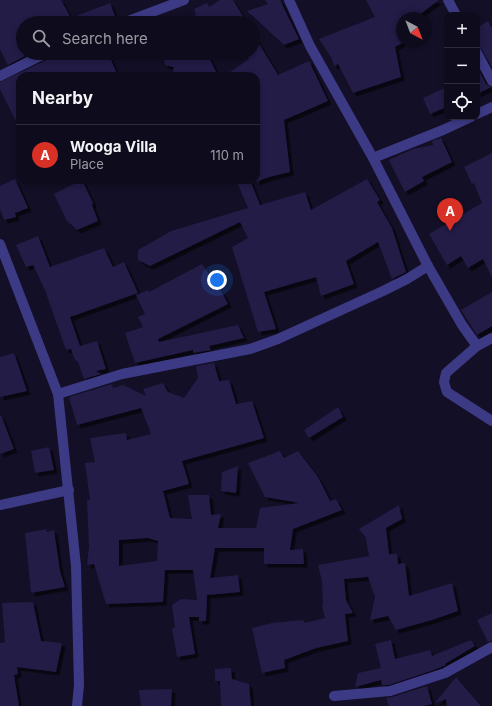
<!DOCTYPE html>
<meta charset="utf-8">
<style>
:root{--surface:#0e0b1c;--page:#171425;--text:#f1f3f6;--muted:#9b9ba3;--line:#2e2b3b;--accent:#d93025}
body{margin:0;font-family:Inter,sans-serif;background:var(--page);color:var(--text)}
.controls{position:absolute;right:12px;top:12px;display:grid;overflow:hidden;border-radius:8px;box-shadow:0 2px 6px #0003}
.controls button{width:36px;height:36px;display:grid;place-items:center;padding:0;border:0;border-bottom:1px solid var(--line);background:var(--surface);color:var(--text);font:20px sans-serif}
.compass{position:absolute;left:396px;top:12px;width:36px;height:36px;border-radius:50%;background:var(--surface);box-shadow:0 2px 6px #0003;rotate:138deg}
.you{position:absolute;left:217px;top:280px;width:14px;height:14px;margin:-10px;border:3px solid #fff;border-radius:50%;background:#1a73e8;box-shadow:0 0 0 6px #1a73e833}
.badge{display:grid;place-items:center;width:26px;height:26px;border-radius:50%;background:var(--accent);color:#fff;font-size:13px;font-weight:700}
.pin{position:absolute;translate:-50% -33px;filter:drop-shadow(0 1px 2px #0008)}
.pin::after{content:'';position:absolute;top:21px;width:14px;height:12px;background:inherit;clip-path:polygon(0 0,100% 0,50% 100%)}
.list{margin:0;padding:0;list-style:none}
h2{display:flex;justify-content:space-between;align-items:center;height:52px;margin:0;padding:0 16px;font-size:17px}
h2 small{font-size:13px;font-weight:400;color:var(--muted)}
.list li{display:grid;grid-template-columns:26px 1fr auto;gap:12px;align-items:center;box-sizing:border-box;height:60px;padding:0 16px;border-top:1px solid var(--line)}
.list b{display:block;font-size:15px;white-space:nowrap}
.list p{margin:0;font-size:13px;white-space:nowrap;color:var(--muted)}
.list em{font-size:13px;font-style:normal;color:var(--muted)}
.icon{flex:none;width:22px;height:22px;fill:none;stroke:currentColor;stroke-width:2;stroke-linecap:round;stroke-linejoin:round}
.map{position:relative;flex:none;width:492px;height:706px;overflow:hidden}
.search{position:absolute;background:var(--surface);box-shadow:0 2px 6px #0003;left:16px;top:16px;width:244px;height:44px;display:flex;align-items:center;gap:10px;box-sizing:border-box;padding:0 14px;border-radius:22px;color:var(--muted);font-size:15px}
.panel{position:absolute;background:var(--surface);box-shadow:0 2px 6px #0003;left:16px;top:72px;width:244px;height:112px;border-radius:12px}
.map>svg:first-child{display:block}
</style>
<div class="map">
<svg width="492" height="706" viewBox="0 0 492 706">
<defs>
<filter id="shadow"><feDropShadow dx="3.5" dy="3.5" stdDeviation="0" flood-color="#0009"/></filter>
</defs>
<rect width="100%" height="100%" fill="#130f26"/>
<g fill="#241b47" fill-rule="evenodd" filter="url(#shadow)">
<path d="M0,0H61L71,18L110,3L115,16L96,23H23V53H31L8,65L0,49Z"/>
<path d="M220,0H233L247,23H180L196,15L194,9L207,3L209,7Z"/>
<path d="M265,0H280L299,39L284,45L247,11L268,4Z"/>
<path d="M366,0H439L415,18H402V43L395,47L401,77L353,93L338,64L334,66L332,59L319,39L375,17Z"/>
<path d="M488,21L492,28V67L482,50L477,47V28Z"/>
<path d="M253,34L278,75L309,61L328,101L284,120L290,172L269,177L256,182V76H224L249,59L245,53H253Z"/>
<path d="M52,53H108L118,76H20V129L0,89V82L49,59Z"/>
<path d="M163,53H207L218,76H172L174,67L165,65Z"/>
<path d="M477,67L486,84L491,87L477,94Z"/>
<path d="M447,87V107L430,114L423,98Z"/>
<path d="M441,138L452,162L422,177L424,181L405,192L389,160L413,149L433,145L432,141Z"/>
<path d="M492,153V278L483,259L468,268L461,256L447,265L429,234L482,203L474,183L472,184L464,167Z"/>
<path d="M15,179L28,208L15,213L16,217L4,220L0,209V186Z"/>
<path d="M367,179L380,200L377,202L392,228L406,272L392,279L378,242L346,261L354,284L321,296L316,277L264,292L276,329L258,332L232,247L248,238L240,222L150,266L138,260V250L171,231L248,208L236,180H250L260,205L305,192L311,210Z"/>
<path d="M82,180L93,203L92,205L98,221L77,230L67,221L54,194Z"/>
<path d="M38,236L50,267L104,248L113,267L124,262L138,293L70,317L80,346L97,341L106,369L96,371L101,374L84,379L78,362L75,360L71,349L66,350L45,290L33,265L26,267L16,245Z"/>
<path d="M202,264L223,294L228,304L158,339L159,342L238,325L244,338L209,346L211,350L193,353V350L135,363L125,333L143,327L138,317L145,314L136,295L148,290L149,292Z"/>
<path d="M492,292V326L477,335L461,310Z"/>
<path d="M14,353L27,391L0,397V357Z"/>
<path d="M214,363L219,381L229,380L236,404L252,401L264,438L182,461L189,484L163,491L170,518L192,519L188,495H209L211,515L221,514L218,528H256L260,508L300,503L265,497L248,463L280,451L284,458L298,451L318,477L330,501L336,499L342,510L293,529L290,550L303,549L304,564H264V548H215L210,578L238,575L240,592L207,595L206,621H199V617H189L195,654L177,657L172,628H175L172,605L181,599L197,600L193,570H165L163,602L106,604L94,564L87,565L89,547L87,500H90L85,463L95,462L90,438L126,433L127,440L151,434L141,408L77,425L69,397L112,384L113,388L123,385L146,396L143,389L163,383L168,392L184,398L198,378L196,366ZM148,538L158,541L157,561L119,566V540Z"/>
<path d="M338,407L343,417L309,438L304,430Z"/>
<path d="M1,415L14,449L0,454V416Z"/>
<path d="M49,447L54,470L35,473L31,451Z"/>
<path d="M238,466L236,493L221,491L222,472Z"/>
<path d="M399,505L402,519L386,528L389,554H397L398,564L405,563L409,596L452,583L458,611L432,620L396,630L388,616L370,620L375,597L368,577L344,579L346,600L353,613L345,614L348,641L316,648L284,660L285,668L262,673L252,628L272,623L303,620L305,623L325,618L322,606L323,605L322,581L318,565L369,556L366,538L359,529Z"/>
<path d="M47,529L46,532L54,530L60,571L65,587L31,593L25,533Z"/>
<path d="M33,602L41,641L62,643L56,672L17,667L18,674L14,675L19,706H0V643L5,642L2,603Z"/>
<path d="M492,613V641L488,642L477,620Z"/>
<path d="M391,640L395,659L430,650L432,656L471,640L475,646L445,664L446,665L434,670L389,685H382L381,680L355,687L358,673L381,668L375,644Z"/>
<path d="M231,668L232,679L249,684L251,706H221L220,681H215V669Z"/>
<path d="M456,677L481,706H447L446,699L435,703Z"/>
<path d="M427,686L432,704L424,706H389L386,698L392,697Z"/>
<path d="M172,689L171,706H141L139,690Z"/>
</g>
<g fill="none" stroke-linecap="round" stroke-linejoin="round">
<g stroke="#3d3a85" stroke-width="10">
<path d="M289,0L310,46L373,158L428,266L462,325L477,346"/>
<path d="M448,0L456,15"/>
<path d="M123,23L184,0"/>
<path d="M477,53L492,81"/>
<path d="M0,76L46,53"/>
<path d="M477,114L492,107"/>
<path d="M373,158L443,130L471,117"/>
<path d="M0,244L58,394L76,566L79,685L77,706"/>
<path d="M492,338L477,346L446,373L444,382L447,392L492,421"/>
<path d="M58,394L122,374L250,349L278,339L383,291L407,279L428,266"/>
<path d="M0,505L69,490"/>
<path d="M334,696L390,691L445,673L492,647"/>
</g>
</g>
</svg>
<div class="controls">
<button>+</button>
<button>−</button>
<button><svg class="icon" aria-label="locate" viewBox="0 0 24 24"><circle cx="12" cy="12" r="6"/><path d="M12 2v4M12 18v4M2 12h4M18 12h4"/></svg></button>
</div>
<svg class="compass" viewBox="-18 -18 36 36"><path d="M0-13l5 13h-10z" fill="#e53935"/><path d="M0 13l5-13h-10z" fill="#9b9ba3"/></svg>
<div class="you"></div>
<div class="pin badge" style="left:450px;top:231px">A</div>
<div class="search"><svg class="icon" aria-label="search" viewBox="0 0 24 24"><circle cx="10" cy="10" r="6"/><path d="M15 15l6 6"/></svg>Search here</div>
<section class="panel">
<h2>Nearby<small></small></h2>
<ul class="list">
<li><span class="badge">A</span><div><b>Wooga Villa</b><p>Place</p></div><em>110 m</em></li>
</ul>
</section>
</div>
